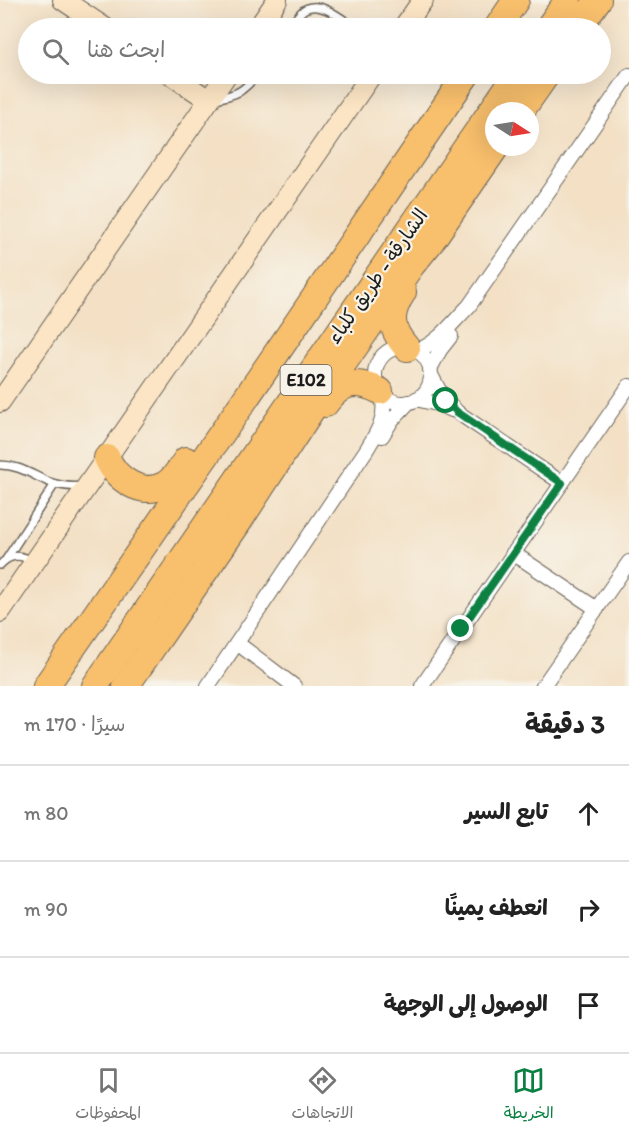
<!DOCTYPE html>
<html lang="ar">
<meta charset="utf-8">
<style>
:root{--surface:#fff;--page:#f6f6f6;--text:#222;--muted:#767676;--line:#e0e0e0;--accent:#0b8043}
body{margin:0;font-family:Itim,"Playpen Sans Arabic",sans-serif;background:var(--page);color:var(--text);direction:rtl}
.compass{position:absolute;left:485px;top:102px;width:54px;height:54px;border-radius:50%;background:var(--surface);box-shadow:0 6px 24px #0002;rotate:102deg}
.stop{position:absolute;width:18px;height:18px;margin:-14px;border:4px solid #0b8043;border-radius:50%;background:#fff}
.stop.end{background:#0b8043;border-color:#fff;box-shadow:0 2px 6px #0008}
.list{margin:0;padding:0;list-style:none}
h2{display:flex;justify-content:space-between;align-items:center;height:78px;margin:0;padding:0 24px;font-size:26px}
h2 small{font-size:20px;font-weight:400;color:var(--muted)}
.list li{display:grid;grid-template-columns:39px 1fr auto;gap:18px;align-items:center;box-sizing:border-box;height:96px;padding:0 24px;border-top:2px solid var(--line)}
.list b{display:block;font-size:22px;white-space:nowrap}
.list em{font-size:20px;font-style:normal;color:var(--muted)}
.icon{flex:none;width:33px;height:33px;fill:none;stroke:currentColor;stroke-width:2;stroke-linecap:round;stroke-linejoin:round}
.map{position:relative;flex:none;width:629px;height:686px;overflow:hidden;direction:ltr}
.search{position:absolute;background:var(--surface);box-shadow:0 6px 24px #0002;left:18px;right:18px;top:18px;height:66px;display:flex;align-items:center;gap:15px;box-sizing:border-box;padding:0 21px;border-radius:33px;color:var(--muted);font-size:22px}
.sheet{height:366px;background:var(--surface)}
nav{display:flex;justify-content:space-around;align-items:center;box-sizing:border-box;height:84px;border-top:2px solid var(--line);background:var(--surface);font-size:16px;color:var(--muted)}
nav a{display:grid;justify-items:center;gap:3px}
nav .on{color:var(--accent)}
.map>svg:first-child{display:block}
</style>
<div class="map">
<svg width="629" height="686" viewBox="0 0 629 686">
<rect width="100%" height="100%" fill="#f7f3e8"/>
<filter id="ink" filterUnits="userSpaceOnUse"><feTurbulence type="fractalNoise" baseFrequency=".0167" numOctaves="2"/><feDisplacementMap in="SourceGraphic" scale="12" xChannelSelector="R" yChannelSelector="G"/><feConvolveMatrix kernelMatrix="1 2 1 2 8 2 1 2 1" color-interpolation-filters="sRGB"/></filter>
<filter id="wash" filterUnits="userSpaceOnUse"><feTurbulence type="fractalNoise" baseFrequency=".008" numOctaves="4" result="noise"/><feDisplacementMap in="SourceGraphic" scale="24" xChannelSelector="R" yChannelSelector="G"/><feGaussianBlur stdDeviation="1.35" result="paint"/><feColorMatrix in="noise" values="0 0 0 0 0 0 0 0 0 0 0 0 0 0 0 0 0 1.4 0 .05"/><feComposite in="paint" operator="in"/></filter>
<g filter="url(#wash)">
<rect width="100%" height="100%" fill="#f3e0c5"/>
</g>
<g filter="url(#ink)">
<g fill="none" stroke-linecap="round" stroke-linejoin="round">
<defs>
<g id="lane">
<path d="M290,28C294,22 298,13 305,9C321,0 343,20 356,28"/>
<path d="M215,99C239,94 242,92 258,74"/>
<path d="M0,465C19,465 32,475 49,482C60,486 72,487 83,486"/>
<path d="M7,558L55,484"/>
<path d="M0,565C9,555 21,553 32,562"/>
</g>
<g id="street">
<circle cx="403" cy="375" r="28"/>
<path d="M417,351C440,341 451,324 469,306L629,75"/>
<path d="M430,369L440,350L451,336"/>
<path d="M430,373L441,394L457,412L562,483"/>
<path d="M416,399L437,404L452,410"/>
<path d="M382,436L392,420L409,402"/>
<path d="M513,553L597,609"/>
<path d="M237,643L294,686"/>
<path d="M208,686L367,449C379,429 387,418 382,394"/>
<path d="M422,686L629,386"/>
<path d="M543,686L629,562"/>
</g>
<g id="secondary">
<path d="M63,0L105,28"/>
<path d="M258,28L277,0"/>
<path d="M403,28L423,0"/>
<path d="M170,74L209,100"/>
<path d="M0,402L227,74"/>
<path d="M0,612L372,74"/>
</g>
<g id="highway">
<path d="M497,28L516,0"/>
<path d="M548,28L568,0"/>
<path d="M578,28L598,0"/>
<path d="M521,111L547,74"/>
<path d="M403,292C389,314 389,328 407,348"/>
<path d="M325,404C341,383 355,378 380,391"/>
<path d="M107,458C116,479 141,497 164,485C174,480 180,469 186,460"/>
<path d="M46,686L231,420L467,74"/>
<path d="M95,686L517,74"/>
<path d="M126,686L236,526L318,400L411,266L430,243L496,147"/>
</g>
</defs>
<use href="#lane" stroke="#676157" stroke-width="10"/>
<use href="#street" stroke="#676157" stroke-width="16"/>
<use href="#secondary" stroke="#676157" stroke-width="22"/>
<use href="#highway" stroke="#676157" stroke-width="28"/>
<use href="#lane" stroke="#fff" stroke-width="7"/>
<use href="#street" stroke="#fff" stroke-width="14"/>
<use href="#secondary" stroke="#fce5c4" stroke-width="20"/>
<use href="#highway" stroke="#f8bf6c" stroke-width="26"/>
</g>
</g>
<g fill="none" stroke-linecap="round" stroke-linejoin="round" filter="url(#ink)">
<path stroke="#0b8043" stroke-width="8" d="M446,401L457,412L562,483L461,629"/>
</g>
<g text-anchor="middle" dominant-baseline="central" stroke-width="4.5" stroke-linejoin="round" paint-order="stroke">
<rect fill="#f7f3e8" stroke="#5e5c59" stroke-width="1.5" x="280.5" y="365" width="51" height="30" rx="4.5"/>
<g font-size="18" font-weight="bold" fill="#1c1c1c">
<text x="306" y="380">E102</text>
</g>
<g font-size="20" fill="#1c1c1c" stroke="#f7f3e8">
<text transform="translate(377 276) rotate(-55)">الشارقة - طريق كلباء</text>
</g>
</g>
</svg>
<svg class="compass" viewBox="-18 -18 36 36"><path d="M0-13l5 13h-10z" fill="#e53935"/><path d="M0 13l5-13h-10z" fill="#767676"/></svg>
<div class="stop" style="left:446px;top:401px"></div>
<div class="stop end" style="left:461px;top:629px"></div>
<div class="search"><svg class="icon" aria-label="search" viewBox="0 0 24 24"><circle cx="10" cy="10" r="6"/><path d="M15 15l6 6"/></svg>ابحث هنا</div>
</div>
<section class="sheet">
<h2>3 دقيقة<small>سيرًا · 170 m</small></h2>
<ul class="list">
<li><svg class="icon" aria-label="ahead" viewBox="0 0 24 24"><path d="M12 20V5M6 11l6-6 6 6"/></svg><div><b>تابع السير</b></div><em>80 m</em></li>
<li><svg class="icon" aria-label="right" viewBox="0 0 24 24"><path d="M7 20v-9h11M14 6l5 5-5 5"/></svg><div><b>انعطف يمينًا</b></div><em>90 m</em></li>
<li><svg class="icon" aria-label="arrive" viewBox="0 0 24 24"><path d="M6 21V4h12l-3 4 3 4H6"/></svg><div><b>الوصول إلى الوجهة</b></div></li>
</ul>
</section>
<nav>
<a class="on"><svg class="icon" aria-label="map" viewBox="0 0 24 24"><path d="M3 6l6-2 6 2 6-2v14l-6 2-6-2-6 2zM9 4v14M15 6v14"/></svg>الخريطة</a>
<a><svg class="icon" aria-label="directions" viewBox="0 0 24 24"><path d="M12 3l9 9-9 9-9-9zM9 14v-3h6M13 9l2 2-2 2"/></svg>الاتجاهات</a>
<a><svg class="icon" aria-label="saved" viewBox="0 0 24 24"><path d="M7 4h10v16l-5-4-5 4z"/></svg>المحفوظات</a>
</nav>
